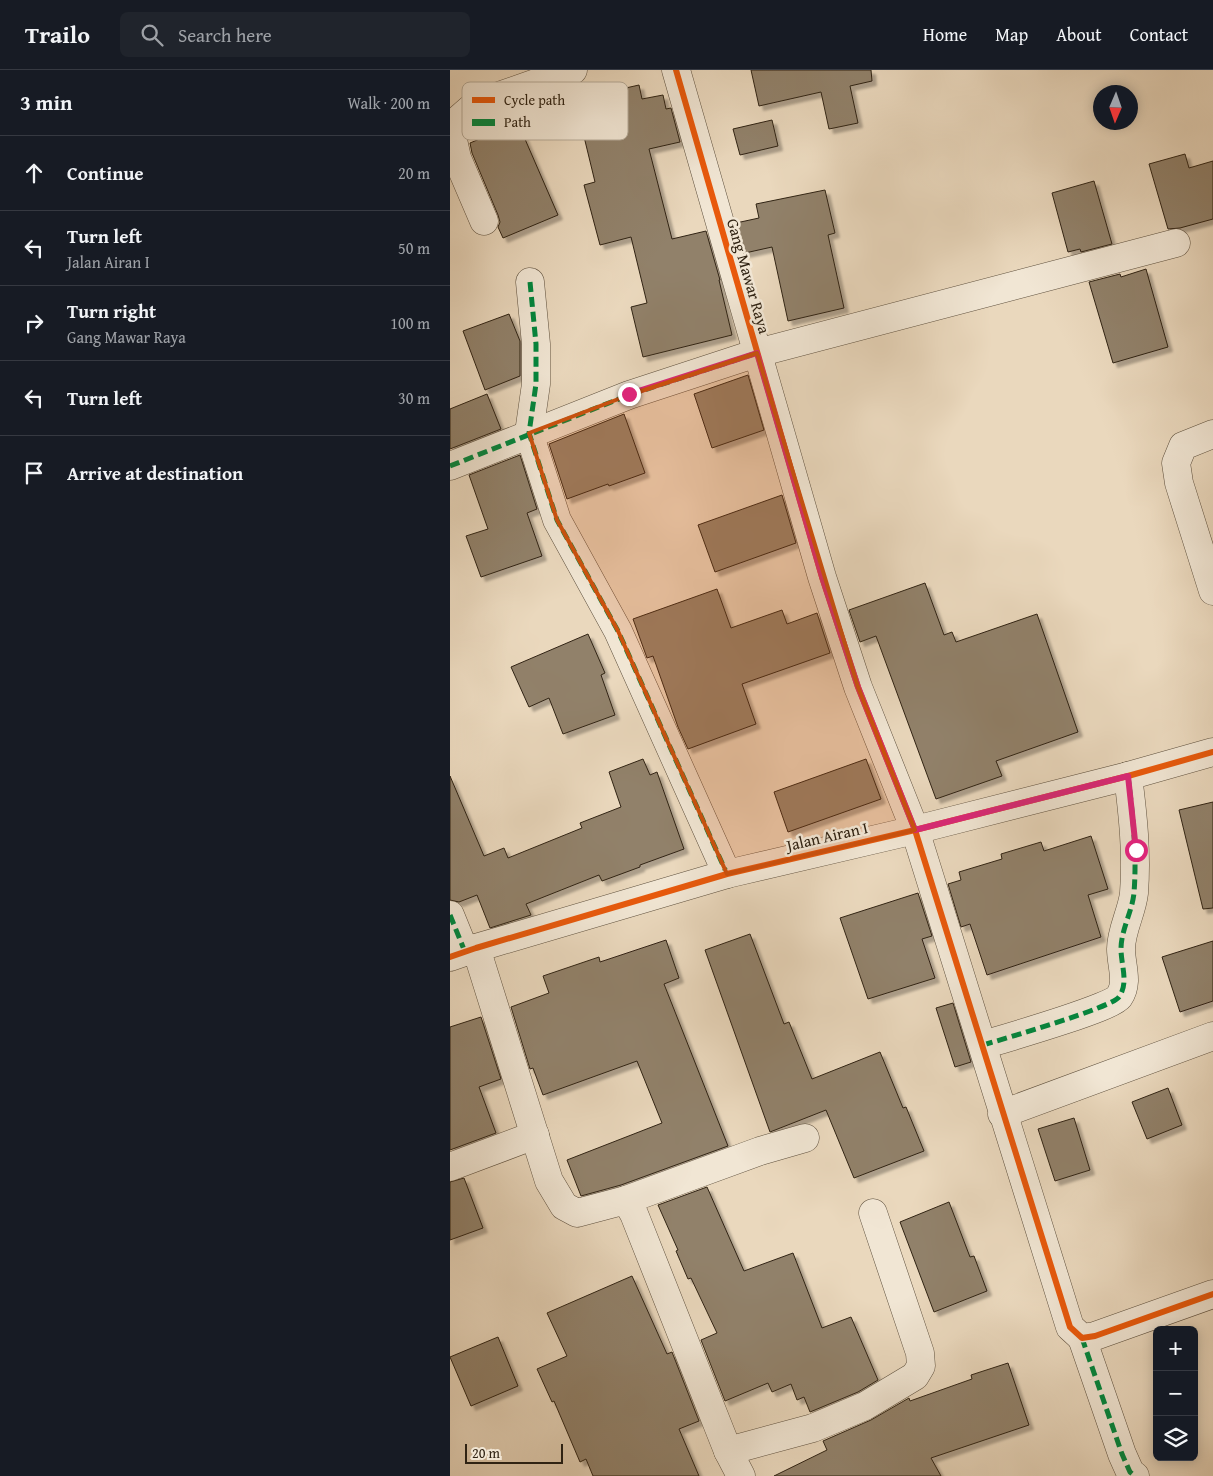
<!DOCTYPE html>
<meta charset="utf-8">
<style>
:root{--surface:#171b24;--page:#20242c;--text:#f1f3f6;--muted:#9ea1a6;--line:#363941}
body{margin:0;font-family:"Gentium Book Plus",serif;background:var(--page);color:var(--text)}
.controls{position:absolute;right:15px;bottom:15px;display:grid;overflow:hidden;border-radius:8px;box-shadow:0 2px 12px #0003}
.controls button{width:45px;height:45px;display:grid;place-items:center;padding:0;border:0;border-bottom:1px solid var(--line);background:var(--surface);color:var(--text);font:25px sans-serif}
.compass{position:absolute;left:643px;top:15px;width:45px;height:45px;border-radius:50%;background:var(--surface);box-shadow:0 2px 12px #0003;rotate:182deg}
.scale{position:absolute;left:15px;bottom:12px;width:98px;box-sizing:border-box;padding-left:5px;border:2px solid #302313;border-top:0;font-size:14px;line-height:18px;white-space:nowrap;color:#302313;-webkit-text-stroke:4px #f1e6d4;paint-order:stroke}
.stop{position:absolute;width:15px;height:15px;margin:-11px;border:4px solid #db2777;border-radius:50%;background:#fff}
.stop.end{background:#db2777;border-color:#fff;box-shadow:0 1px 5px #0008}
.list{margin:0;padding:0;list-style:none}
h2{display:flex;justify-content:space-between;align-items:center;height:65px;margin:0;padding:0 20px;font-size:21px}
h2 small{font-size:16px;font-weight:400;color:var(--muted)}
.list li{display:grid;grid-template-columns:32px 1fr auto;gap:15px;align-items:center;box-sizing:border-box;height:75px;padding:0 20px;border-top:1px solid var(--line)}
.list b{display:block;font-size:19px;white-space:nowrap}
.list p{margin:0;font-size:16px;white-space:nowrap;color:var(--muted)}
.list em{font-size:16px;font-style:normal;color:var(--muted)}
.icon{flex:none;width:28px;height:28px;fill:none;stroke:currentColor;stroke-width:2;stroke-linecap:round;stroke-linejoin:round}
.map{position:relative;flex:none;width:763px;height:1406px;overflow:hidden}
header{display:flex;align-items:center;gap:30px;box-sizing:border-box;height:70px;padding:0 25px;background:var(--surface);border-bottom:1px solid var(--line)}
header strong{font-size:24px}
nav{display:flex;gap:28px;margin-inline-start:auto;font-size:18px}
.search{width:350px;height:45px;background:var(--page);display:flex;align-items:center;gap:12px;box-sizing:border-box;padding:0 18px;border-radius:8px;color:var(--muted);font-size:19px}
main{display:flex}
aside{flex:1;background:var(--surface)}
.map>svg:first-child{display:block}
</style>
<header>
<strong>Trailo</strong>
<div class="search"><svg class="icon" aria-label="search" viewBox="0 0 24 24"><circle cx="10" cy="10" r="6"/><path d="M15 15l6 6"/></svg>Search here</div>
<nav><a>Home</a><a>Map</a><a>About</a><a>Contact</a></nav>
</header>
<main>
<aside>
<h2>3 min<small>Walk · 200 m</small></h2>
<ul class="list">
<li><svg class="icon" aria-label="ahead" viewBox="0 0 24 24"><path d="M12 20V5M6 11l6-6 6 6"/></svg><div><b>Continue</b></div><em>20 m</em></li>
<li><svg class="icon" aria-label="left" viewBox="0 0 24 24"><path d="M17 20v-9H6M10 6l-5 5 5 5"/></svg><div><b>Turn left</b><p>Jalan Airan I</p></div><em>50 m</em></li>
<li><svg class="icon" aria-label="right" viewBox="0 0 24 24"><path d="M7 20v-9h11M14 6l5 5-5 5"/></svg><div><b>Turn right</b><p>Gang Mawar Raya</p></div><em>100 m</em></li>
<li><svg class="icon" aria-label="left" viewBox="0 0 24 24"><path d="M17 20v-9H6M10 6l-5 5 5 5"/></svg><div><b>Turn left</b></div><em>30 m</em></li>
<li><svg class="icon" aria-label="arrive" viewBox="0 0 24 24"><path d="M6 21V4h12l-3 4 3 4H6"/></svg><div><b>Arrive at destination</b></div></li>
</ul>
</aside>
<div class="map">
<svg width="763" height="1406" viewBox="0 0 763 1406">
<defs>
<filter id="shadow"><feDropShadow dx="4.5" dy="4.5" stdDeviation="1" flood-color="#0004"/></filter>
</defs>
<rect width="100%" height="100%" fill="#ead8bd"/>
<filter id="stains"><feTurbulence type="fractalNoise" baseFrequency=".004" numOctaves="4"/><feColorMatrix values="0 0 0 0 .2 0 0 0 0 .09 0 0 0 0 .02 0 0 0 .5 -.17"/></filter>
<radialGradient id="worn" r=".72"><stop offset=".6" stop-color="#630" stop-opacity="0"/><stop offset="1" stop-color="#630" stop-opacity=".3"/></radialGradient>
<g fill="#91816b" stroke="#302313" filter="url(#shadow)">
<path d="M301,0H421L422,11L400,16L408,53L379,59L371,22L309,36Z"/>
<path d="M189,15L192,29L213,25L216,39L221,38L230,72L199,79L222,169L256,161L270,210H269L282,265L193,287L181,237L197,233L181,167L150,175L134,115L145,112L129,46L162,38L158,22Z"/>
<path d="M322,50L328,76L290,85L283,59Z"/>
<path d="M68,53L108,145L53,168L48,157L50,152L48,145L22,83L20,73Z"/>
<path d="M735,84L739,98L763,91V149L730,158L718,159L699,94Z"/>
<path d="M644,111L662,174L631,182L630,179L618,182L602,123Z"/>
<path d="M375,120L385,163L378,165L394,238L338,251L322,177L295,183L286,153L309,148L306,134Z"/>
<path d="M696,199L718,277L663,293L639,212L670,204L671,207Z"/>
<path d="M59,244L70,271V306L35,320L13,261Z"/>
<path d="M298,305L314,360L262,378L244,324Z"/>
<path d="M37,324L51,359L0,379V339Z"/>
<path d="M174,344L195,403L159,416L158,414L117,429L99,374Z"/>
<path d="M70,385L87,439L77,443L92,486L31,507L16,466L38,459L19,405Z"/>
<path d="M332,425L346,473L265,502L248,455Z"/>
<path d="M475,513L494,565L502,562L506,572L587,544L628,662L546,691L552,706L486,729L426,566L410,572L399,540Z"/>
<path d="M267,519L281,558L332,540L337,554L367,543L380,583L292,614L306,654L238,679L228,657L203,586L197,588L183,549Z"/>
<path d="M138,564L155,603L151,605L165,645L113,664L99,628L79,637L61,597Z"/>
<path d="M193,689L200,705L207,702L234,779L190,795V797L152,811L149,805L76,834L81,845L40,858L27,825L9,832L0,830V706L34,786L54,778L58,788L132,758L130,753L171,737L159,702Z"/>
<path d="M416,689L431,729L338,762L324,722Z"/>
<path d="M763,732V838L753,839L729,740Z"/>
<path d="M641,766L658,819L638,825L651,867L537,905L520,854L511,857L498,814L511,810L509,802L552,789L551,784L591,772L594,781Z"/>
<path d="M468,823L482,866L472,869L485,908L418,929L390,848Z"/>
<path d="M300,864L334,954L339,952L362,1009L430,982L453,1038L456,1037L474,1081L404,1108L376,1040L320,1062L255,880Z"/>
<path d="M216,870L229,908L214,914L278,1076L171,1115L131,1126L117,1090L212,1053L187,991L93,1025L83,998L80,999L61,937L99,923L93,906L149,887L150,892Z"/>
<path d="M763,871V931L730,942L712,887Z"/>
<path d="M503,933L521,992L505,997L486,938Z"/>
<path d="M31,947L51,1009L29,1017L46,1063L0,1080V957Z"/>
<path d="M718,1018L732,1055L697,1069L682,1032Z"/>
<path d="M624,1048L640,1100L605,1111L588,1059Z"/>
<path d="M14,1108L33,1158L0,1170V1112Z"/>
<path d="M257,1117L294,1201L343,1183L372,1258L401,1247L428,1310L408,1322L360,1342L354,1327L347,1330L341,1314L322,1322L318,1313L275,1331L251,1270L267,1263L241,1208L238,1209L226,1181L228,1180L208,1135Z"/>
<path d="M499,1132L520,1187L524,1186L537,1221L484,1242L450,1152Z"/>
<path d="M182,1206L217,1284L222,1282L249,1351L229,1359L249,1406H143L136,1389L130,1392L104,1331L102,1332L87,1299L117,1286L97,1243Z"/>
<path d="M48,1267L68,1316L21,1336L0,1287Z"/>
<path d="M558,1293L579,1355L481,1388L491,1406H324L377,1380L373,1371L421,1350L459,1328L460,1331L522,1309L521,1305Z"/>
</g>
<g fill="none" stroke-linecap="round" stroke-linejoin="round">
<defs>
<g id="street">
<path d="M226,0L372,507L408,617L465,760L620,1257L632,1268L645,1266L763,1224"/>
<path d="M34,151L7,88L3,70L9,49L26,34L123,0"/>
<path d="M80,212L86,274V314L79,363L107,450L168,561L277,804"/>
<path d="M763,364L733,376L726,393L729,413L763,521"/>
<path d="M0,396L179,325L307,283L726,173"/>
<path d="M0,845L15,882"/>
<path d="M26,878L99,1111L114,1136L127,1143L176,1130L184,1144L278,1381L291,1406"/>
<path d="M0,887L26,878L277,804L465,760L678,706L763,682"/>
<path d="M533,975C553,969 661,938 669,927C679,913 671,895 671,879C671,860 682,842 684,823C687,783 683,746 678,706"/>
<path d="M552,1044L763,966"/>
<path d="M0,1097L85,1065"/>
<path d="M176,1130L310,1081L355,1068"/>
<path d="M632,1268L672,1384L680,1402L685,1406"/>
<path d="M278,1381L363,1358L415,1336L465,1306L471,1296L470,1283L423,1143"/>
</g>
</defs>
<use href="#street" stroke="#5e503e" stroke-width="29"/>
<use href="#street" stroke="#f1e6d4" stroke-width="28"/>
<g stroke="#00873e" stroke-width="5" stroke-dasharray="10 5" stroke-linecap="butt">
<path d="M80,212L86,274V314L79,363L107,450L168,561L277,804"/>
<path d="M0,396L179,325L307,283"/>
<path d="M0,845L15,882"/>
<path d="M533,975C553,969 661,938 669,927C679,913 671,895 671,879C671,860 682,842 684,823C687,783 683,746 678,706"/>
<path d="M632,1268L672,1384L680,1402L685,1406"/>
</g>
<defs>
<g id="cycleway">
<path d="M226,0L372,507L408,617L465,760L620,1257L632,1268L645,1266L763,1224"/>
<path d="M0,887L26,878L277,804L465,760L678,706L763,682"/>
</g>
</defs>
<use href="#cycleway" stroke="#f1e6d4" stroke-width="9"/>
<use href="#cycleway" stroke="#e8590c" stroke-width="6"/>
</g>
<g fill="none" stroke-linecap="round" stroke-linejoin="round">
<path stroke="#db2777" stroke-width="6" d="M179,324L307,283L372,507L408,617L465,760L678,706L686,780"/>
</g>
<path fill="#cc510d" fill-opacity="0.2" stroke="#cc510d" stroke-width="4" stroke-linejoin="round" d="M307,283L408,617L465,760L277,804L168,561L107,450L79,363L179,325Z"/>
<g text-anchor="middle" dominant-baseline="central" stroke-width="5" stroke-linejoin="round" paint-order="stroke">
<g font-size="16" fill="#302313" stroke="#f1e6d4">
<text transform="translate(299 206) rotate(74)">Gang Mawar Raya</text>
<text transform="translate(377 766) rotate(-13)">Jalan Airan I</text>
</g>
</g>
<rect x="12" y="12" width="166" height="58" rx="8" fill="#f1e6d4" stroke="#b7ac9a" stroke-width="1"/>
<rect x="22" y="27" width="23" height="6" fill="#e8590c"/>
<rect x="22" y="49" width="23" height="7" fill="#00873e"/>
<g font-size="14" fill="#302313">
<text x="54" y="35">Cycle path</text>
<text x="54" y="57">Path</text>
</g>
<rect width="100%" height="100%" filter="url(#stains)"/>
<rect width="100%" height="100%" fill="url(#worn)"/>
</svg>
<div class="controls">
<button>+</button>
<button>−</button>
<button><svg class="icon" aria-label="layers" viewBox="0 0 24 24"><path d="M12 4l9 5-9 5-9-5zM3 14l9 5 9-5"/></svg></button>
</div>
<svg class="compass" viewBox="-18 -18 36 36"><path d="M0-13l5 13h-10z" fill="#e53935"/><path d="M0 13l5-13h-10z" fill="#9ea1a6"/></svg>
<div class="scale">20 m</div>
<div class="stop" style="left:686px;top:780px"></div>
<div class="stop end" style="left:179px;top:324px"></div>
</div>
</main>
